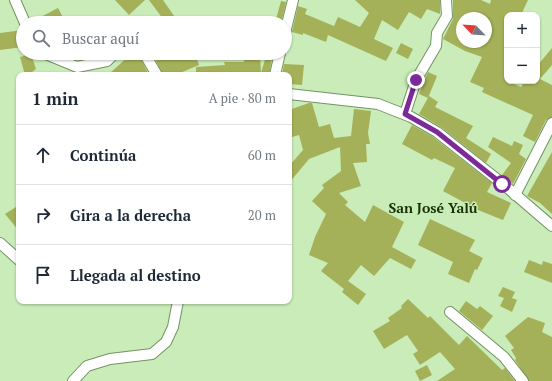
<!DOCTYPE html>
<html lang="es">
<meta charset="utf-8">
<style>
:root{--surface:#fff;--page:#f6f6f7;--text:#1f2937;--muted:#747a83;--line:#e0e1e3}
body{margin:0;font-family:"PT Serif",serif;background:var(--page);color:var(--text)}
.controls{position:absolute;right:12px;top:12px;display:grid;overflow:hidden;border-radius:8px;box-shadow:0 1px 3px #0004}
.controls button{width:36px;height:36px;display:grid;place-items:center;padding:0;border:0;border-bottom:1px solid var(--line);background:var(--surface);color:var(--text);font:20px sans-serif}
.compass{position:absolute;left:456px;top:12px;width:36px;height:36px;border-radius:50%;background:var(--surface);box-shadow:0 1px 3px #0004;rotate:295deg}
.stop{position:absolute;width:12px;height:12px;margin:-9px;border:3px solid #7c2999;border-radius:50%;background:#fff}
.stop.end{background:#7c2999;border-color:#fff;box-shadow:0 1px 4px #0008}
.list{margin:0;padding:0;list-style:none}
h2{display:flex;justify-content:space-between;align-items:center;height:52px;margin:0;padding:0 16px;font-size:17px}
h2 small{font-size:13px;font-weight:400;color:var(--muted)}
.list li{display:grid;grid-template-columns:26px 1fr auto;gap:12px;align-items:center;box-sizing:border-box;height:60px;padding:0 16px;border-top:1px solid var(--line)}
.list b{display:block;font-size:15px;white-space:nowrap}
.list em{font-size:13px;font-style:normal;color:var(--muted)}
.icon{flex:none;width:22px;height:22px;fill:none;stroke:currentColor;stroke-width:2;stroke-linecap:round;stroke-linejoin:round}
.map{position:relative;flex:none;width:552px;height:381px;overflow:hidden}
.search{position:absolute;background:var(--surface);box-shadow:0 1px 3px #0004;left:16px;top:16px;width:276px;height:44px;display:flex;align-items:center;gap:10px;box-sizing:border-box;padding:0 14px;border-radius:22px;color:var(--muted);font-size:15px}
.panel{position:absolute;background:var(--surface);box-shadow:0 1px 3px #0004;left:16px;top:72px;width:276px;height:232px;border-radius:8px}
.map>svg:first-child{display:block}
</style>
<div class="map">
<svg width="552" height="381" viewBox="0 0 552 381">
<rect width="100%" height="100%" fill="#c9ecb8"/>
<g fill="#a5b158" fill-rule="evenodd">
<path d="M115,0H145L129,15Z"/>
<path d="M149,0H163L179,23H166Z"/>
<path d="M355,0H440V14L427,9L421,19L409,12L398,30L382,20L374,39L393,48L386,61L328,35L326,42L303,33V35L292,32L298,6L307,9L305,14L334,26L338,17L360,27L369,13Z"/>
<path d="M453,0H481L490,4L491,0H528L521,15H507V81L521,87L525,81H537V66L552,48V65L540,79L552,85V117L546,120L535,142L523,136L533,115L482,92L484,88L470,82L482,57L465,51L443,39L453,19ZM462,18H486V42H462Z"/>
<path d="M281,1L286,2L281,23H275Z"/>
<path d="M58,8L66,23H31V22Z"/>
<path d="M23,30V47L0,50V33Z"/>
<path d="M401,43L413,49L408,59L396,53Z"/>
<path d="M132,53H138L149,75H108Z"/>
<path d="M158,53H195L199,65L175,75H163L153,55Z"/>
<path d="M245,53H260L261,73L267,53H273L269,75H196V67L225,65L224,62H244Z"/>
<path d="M31,54L36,69L28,75H25L20,57Z"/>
<path d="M284,64L304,65L302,85L289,84V75H282Z"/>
<path d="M428,72L437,76L428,98L419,94Z"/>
<path d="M429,96L438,102L435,107L473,126L466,138L491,154L486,163L441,127L419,114Z"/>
<path d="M309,103H312L319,127L330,124L334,138L351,136L354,109L371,111L368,133L370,144H366L367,162L353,163L361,186L339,193L348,202L345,205L365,222L373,205L404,222L392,247L416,260L411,269L390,258L374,276L361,265L348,281L366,294L358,305L342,292L344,289L321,271L328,263L309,255L315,237L326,214L312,201L324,188L322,185L341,171L340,147L309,159L289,183V166L303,150L299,135L289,138V110Z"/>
<path d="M412,125L433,137L492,183L487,192L511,203L503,220L478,210L443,191L455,168L434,158L432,160L402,144Z"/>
<path d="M493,137L512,146L514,141L523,145L519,154L526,159L513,184L502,175L511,163L488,147Z"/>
<path d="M552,152V214L540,203L527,196Z"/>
<path d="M19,205V231L5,214Z"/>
<path d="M430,219L475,240L469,251L483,258L477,270L475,269L469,283L448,274L453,262L418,245Z"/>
<path d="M529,260L542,265L543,261L552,264V283L524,272Z"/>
<path d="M503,287L515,292L512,298L517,300L512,312L500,306L504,298L498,296Z"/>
<path d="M408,299L428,318L430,316L459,345L467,336L502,370L505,368L515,381H437L455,369L440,352L420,365L413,354L418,351L407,335L384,349L373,331L390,321L388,318L402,308L401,306Z"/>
<path d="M466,301L477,309L480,306L493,316L482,330L459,311Z"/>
<path d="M528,317L545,323L542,332L552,337V381H529L515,360L516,358L511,350L514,348L505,336Z"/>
<path d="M427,365L432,375L420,381L415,371Z"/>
</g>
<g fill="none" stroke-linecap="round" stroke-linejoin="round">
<defs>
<g id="street">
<path d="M15,0L25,23"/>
<path d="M285,33L293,0"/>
<path d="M43,53L77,67L107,61L115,53"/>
<path d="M144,53L157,75"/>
<path d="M275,75L280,53"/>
<path d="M289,94L378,104L411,117L437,132L503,184L552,226"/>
<path d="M405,114L416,80L436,46L437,33L447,16L446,0"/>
<path d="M515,195L552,123"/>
<path d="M0,243L19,260"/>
<path d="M450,312L504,357L523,381"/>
<path d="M73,381L87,366L110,359L152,354L166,342L173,327L178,301"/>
</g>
</defs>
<use href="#street" stroke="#739363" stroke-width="12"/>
<use href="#street" stroke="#fff" stroke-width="10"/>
</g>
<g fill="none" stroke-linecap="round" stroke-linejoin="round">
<path stroke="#7c2999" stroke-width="5" d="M416,80L405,114L437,132L502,184"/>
</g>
<g text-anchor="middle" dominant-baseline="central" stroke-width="3" stroke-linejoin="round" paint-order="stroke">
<g font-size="14" font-weight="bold" fill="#173304" stroke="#c9ecb8">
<text x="433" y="207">San José Yalú</text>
</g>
</g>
</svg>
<div class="controls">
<button>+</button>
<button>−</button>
</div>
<svg class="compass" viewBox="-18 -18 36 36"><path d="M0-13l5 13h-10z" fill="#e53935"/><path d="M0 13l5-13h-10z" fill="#747a83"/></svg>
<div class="stop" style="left:502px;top:184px"></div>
<div class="stop end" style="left:416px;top:80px"></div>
<div class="search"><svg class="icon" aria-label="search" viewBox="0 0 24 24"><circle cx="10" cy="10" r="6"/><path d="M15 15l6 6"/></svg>Buscar aquí</div>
<section class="panel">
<h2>1 min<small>A pie · 80 m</small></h2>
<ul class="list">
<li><svg class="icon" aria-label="ahead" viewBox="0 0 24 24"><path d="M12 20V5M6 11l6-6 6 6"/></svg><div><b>Continúa</b></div><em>60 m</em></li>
<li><svg class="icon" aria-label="right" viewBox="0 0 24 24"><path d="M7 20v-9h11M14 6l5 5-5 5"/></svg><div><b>Gira a la derecha</b></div><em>20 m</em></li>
<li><svg class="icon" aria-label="arrive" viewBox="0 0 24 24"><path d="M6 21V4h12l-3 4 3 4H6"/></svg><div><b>Llegada al destino</b></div></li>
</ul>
</section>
</div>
